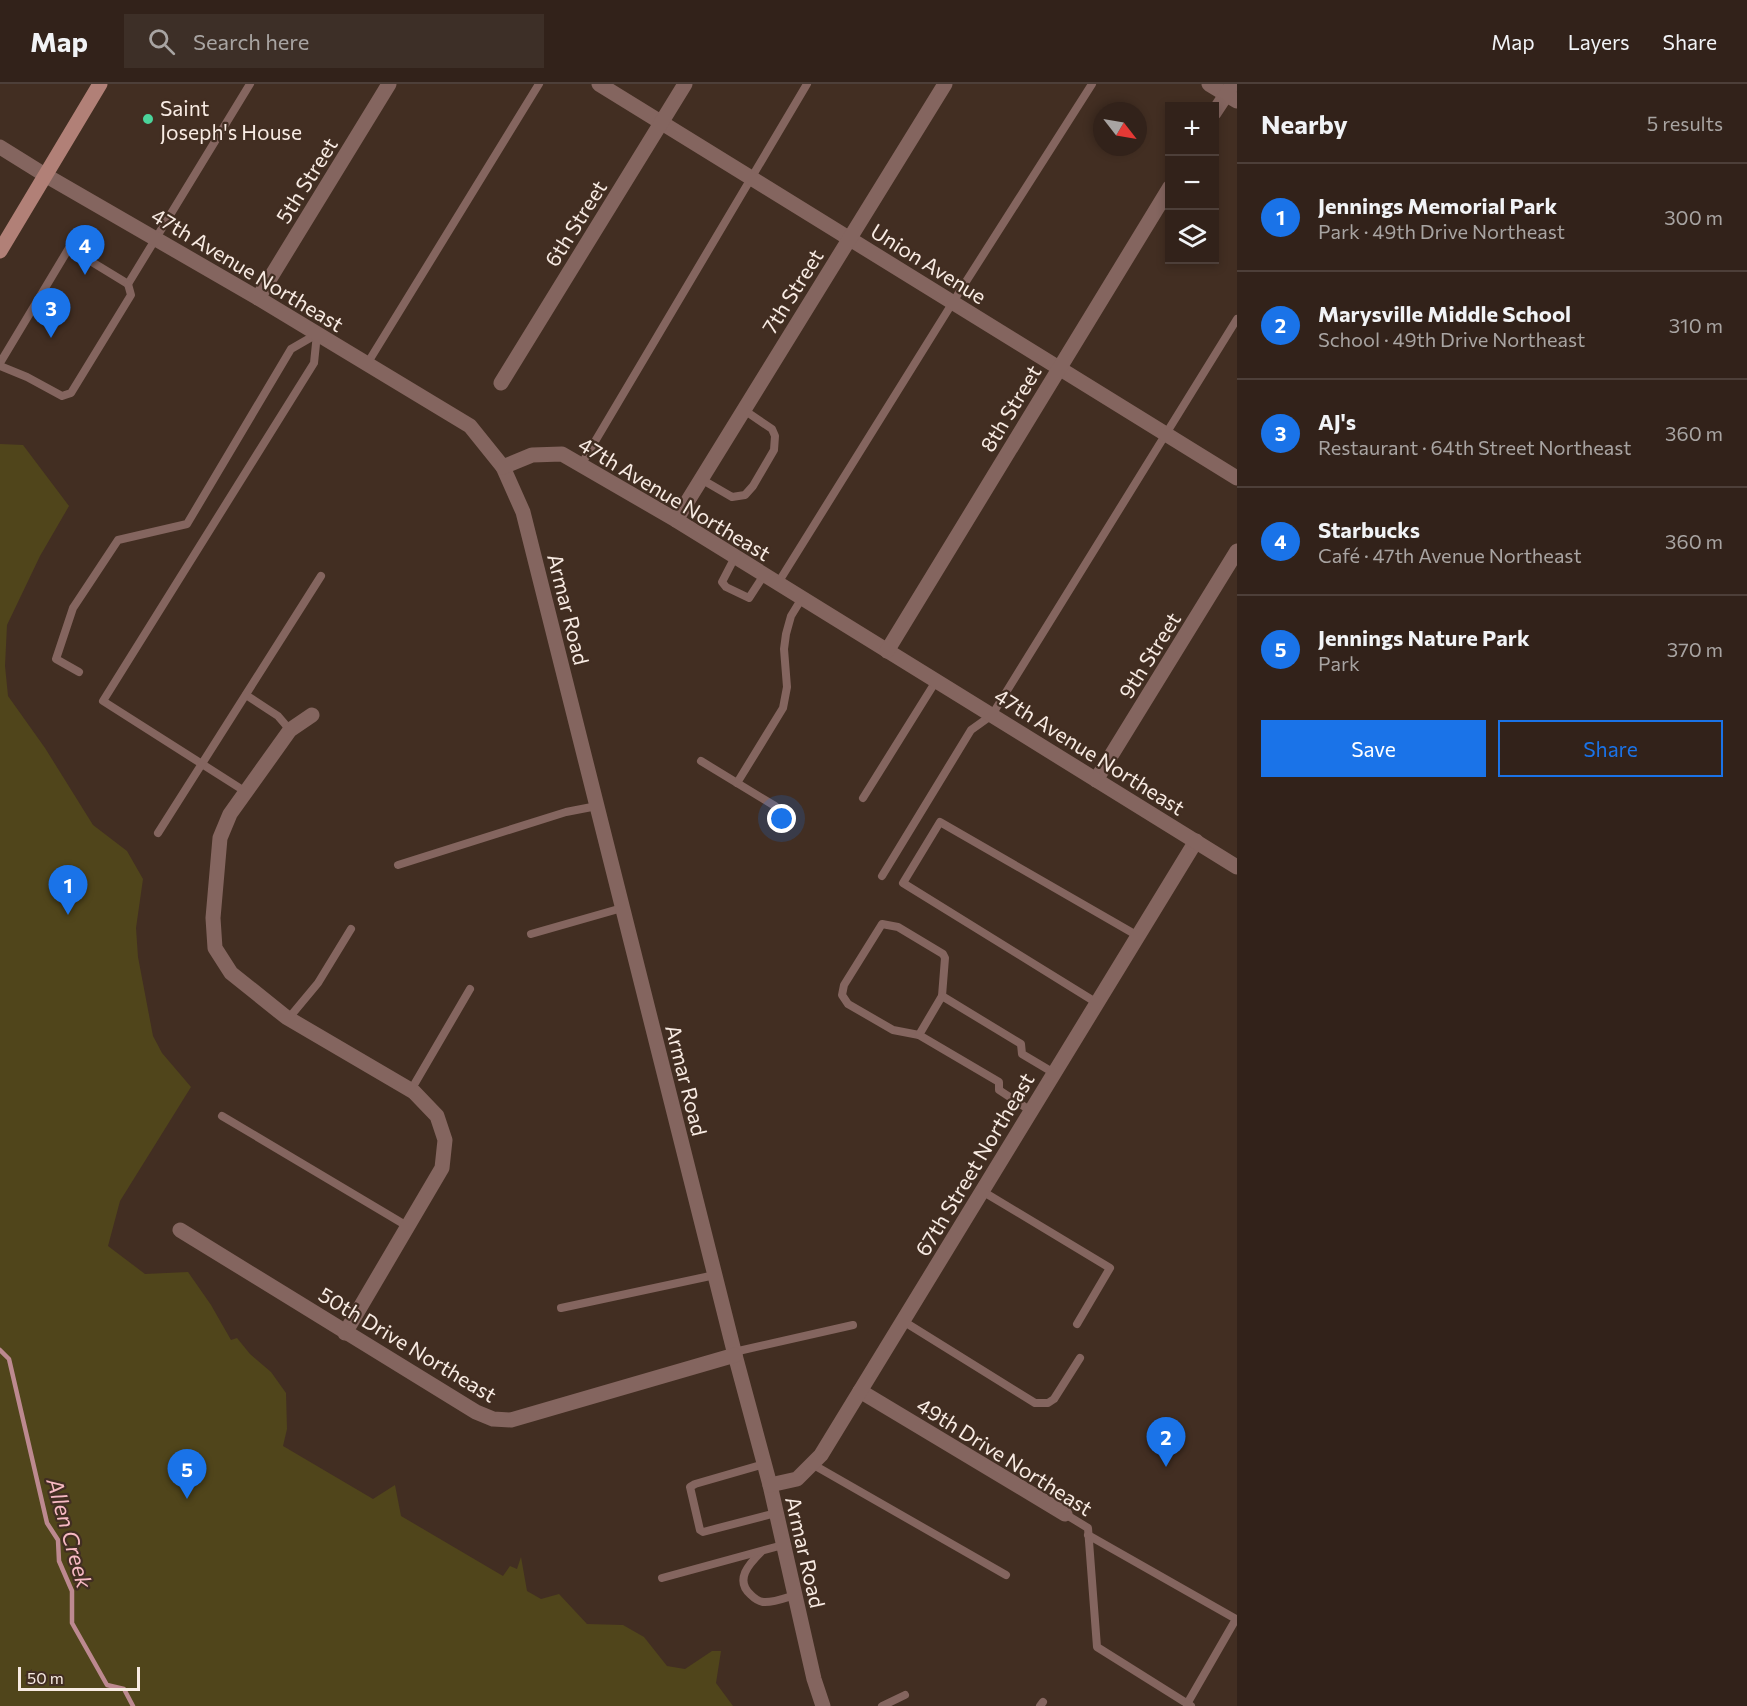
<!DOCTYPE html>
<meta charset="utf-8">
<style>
:root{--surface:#32221a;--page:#3d2f27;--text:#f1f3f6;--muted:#a8a4a2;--line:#4d3f39;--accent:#1a73e8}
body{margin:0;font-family:Commissioner,sans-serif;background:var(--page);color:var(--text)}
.controls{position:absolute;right:18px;top:18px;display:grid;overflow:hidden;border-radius:0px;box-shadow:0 3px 9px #0003}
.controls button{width:54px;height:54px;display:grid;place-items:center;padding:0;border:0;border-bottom:2px solid var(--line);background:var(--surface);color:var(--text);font:30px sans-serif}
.compass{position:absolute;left:1093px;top:18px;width:54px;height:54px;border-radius:50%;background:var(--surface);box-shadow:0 3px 9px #0003;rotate:121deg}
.scale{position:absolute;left:18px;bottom:15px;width:122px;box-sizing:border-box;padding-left:6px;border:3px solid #f8ebe3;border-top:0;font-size:16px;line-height:21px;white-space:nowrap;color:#f8ebe3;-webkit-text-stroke:4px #422e22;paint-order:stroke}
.you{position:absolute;left:782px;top:735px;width:21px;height:21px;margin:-15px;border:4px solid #fff;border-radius:50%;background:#1a73e8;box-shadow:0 0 0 9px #1a73e833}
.badge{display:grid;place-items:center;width:39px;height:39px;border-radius:50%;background:var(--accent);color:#fff;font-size:20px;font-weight:700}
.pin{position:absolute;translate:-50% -50px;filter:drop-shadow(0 2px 3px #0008)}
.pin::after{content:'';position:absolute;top:32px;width:21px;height:18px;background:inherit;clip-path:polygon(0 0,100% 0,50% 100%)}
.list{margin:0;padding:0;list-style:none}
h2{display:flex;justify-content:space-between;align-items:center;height:78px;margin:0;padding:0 24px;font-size:26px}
h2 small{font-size:20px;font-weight:400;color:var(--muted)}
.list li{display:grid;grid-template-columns:39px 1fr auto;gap:18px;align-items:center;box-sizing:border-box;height:108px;padding:0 24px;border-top:2px solid var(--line)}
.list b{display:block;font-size:22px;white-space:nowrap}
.list p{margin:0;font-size:20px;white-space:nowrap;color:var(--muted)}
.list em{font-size:20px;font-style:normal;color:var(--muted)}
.actions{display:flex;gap:12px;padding:18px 24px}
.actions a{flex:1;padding:14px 0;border:2px solid var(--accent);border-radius:0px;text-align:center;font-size:21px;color:var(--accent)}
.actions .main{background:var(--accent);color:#fff}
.icon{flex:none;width:33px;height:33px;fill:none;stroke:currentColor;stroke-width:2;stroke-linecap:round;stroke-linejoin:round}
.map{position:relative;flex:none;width:1237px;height:1622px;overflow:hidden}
header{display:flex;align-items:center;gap:36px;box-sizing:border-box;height:84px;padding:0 30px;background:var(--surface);border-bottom:2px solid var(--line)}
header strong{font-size:28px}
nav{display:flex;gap:33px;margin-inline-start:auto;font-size:21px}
.search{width:420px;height:54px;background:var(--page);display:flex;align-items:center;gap:15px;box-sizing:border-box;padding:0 21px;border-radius:0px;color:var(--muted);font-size:22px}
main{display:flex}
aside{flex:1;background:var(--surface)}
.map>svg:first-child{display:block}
</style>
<header>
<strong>Map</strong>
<div class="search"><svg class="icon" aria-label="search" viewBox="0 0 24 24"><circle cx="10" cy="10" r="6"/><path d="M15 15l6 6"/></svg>Search here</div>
<nav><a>Map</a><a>Layers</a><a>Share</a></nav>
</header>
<main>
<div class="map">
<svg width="1237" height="1622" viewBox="0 0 1237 1622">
<rect width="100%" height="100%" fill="#422e22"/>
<path fill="#50451b" d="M0,360L23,361L69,422L40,472L7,541L5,582L8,612L45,664L93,741L127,767L143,795L136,844L138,873L153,952L162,969L191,1003L120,1117L108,1162L145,1190L188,1188L211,1221L231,1256L237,1254L250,1270L271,1288L286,1309L287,1345L283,1362L373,1415L395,1401L401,1432L503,1492L510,1482L517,1485L521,1473L527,1507L541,1515L559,1510L587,1540L623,1541L644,1553L667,1582L685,1585L712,1567H721L716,1599L733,1622H0Z"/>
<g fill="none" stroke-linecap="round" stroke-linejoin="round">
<path stroke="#bd8990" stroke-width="4.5" d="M0,1266L9,1275L47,1439L58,1456L59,1477L72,1507V1539L107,1601L124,1605L133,1622"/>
<g stroke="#84655f" stroke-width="8">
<path d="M0,279L69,164L128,200L250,0"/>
<path d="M367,280L539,0"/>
<path d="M0,282L27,293L62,312L71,309L131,211L128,200"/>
<path d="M581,381L807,0"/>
<path d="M701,395L732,413L745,411L753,402L774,366L775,352L772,345L744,326"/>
<path d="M735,473L722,498L726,503L749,514L764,491"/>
<path d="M778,499L953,218L1092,0"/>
<path d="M79,588L56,575L73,524L118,456L187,440L291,265L317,250"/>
<path d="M246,611L278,632L290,646"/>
<path d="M701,677L775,722"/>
<path d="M737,699L783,624L787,603L784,565L786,550L791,532L802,514"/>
<path d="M246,708L103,617L314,279L317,250"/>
<path d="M863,714L936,597"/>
<path d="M158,749L321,492"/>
<path d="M398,781L566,728L597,722"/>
<path d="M882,792L971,646L992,631L1237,235"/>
<path d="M531,850L622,824"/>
<path d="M1097,919L903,799L940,738L1138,852"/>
<path d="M288,935L318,899L351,845"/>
<path d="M919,951L893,946L848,920L842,911L844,901L882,840L898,843L943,870L945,874L942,912"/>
<path d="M411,1006L470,905"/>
<path d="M1031,1027L999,1006V998L919,951L942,912L1021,960L1022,970L1054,989"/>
<path d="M222,1032L407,1142"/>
<path d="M982,1107L1110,1184L1077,1240"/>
<path d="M561,1224L715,1191"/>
<path d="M903,1237L1035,1319H1048L1054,1315L1080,1274"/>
<path d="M734,1268L853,1241"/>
<path d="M764,1380L695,1400L690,1403L700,1446L703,1448L776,1429"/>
<path d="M812,1380L1006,1491"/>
<path d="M1065,1430L1088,1444L1097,1563L1191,1622"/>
<path d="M1088,1451L1236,1535L1187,1620"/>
<path d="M761,1468C749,1480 734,1496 751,1511C754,1514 758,1517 763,1518C773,1519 785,1514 795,1511"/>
<path d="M662,1494L783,1461"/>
<path d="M882,1622L905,1611"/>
<path d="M1040,1622L1043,1618"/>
</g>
<g stroke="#84655f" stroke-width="15">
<path d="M599,0L1237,394"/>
<path d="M1209,0L1237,17"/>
<path d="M0,63L45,91"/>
<path d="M258,214L389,0"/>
<path d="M501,299L685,0"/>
<path d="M503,383L523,428L735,1271L770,1401L814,1595L823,1622"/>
<path d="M676,436L945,0"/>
<path d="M312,631L290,646L230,730L220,754L213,834L215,864L231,889L286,933L414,1008L437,1032L445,1056L442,1084L345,1249"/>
<path d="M1096,696L1237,467"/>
<path d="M180,1146L476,1328L493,1335L511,1336L735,1271"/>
<path d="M860,1307L1065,1430"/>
<path d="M770,1401L797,1395L821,1371L1196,757"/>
</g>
<g stroke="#84655f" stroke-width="15">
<path d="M1214,29L1233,0"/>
<path d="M45,91L258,214L470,342L503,383L532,371L562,370L676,436L1237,783"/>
<path d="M887,567L1170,103"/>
</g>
<path stroke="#b18077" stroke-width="15" d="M0,167L100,0"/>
</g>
<circle fill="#4bd49b" stroke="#422e22" stroke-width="2" cx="148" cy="35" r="6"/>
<g text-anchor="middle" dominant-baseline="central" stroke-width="4.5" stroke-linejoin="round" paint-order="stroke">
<g font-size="21" fill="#f8ebe3" stroke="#422e22" text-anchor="start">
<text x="160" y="23">Saint<tspan x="160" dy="24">Joseph's House</tspan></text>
</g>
<g font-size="21" fill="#f8ebe3" stroke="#422e22">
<text transform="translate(306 96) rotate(-58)">5th Street</text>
<text transform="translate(575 139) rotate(-58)">6th Street</text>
<text transform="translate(929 179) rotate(32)">Union Avenue</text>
<text transform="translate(248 185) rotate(31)">47th Avenue Northeast</text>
<text transform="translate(792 207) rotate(-58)">7th Street</text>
<text transform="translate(1010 324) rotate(-59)">8th Street</text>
<text transform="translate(675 414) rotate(31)">47th Avenue Northeast</text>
<text transform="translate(569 525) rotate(76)">Armar Road</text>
<text transform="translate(1149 571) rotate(-58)">9th Street</text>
<text transform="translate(1090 667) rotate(32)">47th Avenue Northeast</text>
<text transform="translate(687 996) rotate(76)">Armar Road</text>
<text transform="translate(974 1080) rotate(-59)">67th Street Northeast</text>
<text transform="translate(408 1260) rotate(31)">50th Drive Northeast</text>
<text transform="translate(1005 1372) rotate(32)">49th Drive Northeast</text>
<text transform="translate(806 1468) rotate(77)">Armar Road</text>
</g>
<g font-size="22" font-style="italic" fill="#f7b9c3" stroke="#422e22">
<text transform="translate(70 1449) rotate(74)">Allen Creek</text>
</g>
</g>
</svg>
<div class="controls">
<button>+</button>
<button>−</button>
<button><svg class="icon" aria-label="layers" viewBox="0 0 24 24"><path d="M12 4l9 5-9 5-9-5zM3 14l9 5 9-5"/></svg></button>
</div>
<svg class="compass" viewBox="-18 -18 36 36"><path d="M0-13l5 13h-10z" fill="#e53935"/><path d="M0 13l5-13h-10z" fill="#a8a4a2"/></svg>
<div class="scale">50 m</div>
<div class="you"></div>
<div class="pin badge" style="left:68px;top:831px">1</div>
<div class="pin badge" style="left:1166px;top:1383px">2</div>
<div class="pin badge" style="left:51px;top:254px">3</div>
<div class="pin badge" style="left:85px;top:191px">4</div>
<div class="pin badge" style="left:187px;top:1415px">5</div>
</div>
<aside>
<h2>Nearby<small>5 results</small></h2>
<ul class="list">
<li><span class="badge">1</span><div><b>Jennings Memorial Park</b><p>Park · 49th Drive Northeast</p></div><em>300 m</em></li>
<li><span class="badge">2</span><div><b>Marysville Middle School</b><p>School · 49th Drive Northeast</p></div><em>310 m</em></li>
<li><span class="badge">3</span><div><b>AJ's</b><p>Restaurant · 64th Street Northeast</p></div><em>360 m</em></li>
<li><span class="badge">4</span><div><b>Starbucks</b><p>Café · 47th Avenue Northeast</p></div><em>360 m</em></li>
<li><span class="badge">5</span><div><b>Jennings Nature Park</b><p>Park</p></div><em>370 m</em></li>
</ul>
<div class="actions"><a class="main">Save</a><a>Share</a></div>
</aside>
</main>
